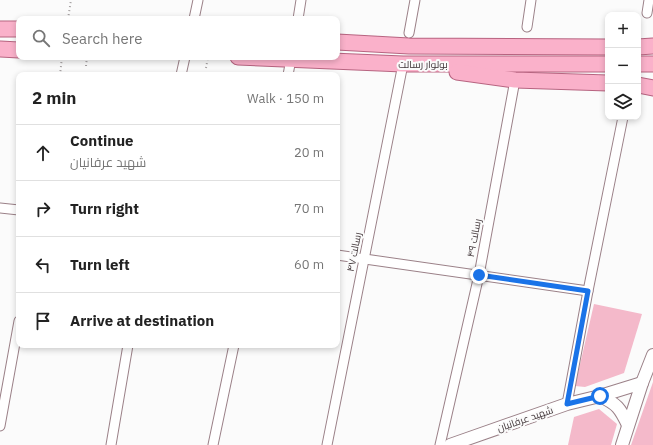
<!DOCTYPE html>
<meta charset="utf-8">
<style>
:root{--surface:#fff;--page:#f6f6f6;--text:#222;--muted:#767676;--line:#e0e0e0}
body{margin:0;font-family:"IBM Plex Sans",Cairo,sans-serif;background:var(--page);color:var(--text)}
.controls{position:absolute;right:12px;top:12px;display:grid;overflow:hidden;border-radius:8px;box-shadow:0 2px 6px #0003}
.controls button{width:36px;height:36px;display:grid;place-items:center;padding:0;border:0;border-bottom:1px solid var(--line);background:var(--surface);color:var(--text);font:20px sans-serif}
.stop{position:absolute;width:12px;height:12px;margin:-9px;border:3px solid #1a73e8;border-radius:50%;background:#fff}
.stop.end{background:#1a73e8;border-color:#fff;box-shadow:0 1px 4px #0008}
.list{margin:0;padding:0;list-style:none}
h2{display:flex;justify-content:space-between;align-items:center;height:52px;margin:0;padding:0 16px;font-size:17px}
h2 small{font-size:13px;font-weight:400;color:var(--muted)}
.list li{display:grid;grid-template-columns:26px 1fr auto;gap:12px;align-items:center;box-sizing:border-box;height:56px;padding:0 16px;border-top:1px solid var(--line)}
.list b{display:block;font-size:15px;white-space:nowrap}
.list p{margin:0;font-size:13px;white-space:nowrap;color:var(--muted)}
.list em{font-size:13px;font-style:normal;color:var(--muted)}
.icon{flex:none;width:22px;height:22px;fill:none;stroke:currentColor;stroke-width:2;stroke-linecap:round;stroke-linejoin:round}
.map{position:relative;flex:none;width:653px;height:445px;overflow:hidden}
.search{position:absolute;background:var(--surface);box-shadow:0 2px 6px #0003;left:16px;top:16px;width:324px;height:44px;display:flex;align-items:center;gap:10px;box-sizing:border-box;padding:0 14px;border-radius:8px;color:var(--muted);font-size:15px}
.panel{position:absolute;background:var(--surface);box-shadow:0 2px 6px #0003;left:16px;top:72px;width:324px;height:276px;border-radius:8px}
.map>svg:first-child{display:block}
</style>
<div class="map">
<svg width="653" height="445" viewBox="0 0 653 445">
<rect width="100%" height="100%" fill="#fbfbfb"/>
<g fill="#f4b9ca">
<path d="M594,304L642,314L624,373L585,387L575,386Z"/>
<path d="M653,382V445H631Z"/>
<path d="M599,409L617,424L611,445H568L574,417Z"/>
</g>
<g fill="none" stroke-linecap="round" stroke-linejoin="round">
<defs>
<g id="minor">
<path d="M647,13L649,0"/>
<path d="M194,19L198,0"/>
<path d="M298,19L301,0"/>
<path d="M527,27L531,0"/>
<path d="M409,33L415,0"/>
<path d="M181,75L185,57"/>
<path d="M288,75L291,59"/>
<path d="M0,208L19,210"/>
<path d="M337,255L588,291"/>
<path d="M567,404L588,291L623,117"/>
<path d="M0,426L19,321"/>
<path d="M111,445L128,345"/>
<path d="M213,445L234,345"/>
<path d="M327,445L403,64"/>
<path d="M440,445L479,275L515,80"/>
</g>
<g id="tertiary">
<path d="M600,396C617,404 620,408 628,425"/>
<path d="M450,445L567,404L600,396L642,383"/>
<path d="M622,445L642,383L653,355"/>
</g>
<g id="primary">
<path d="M0,29H19"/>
<path d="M337,42L409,46L608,47"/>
<path d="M638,47L653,46"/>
<path d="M0,49L19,50"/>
<path d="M238,57L403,64H608"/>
<path d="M638,64H653"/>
<path d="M457,72L515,80L608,83"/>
<path d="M638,85L653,88"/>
</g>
</defs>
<use href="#minor" stroke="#9b8188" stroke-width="11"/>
<use href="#tertiary" stroke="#9b8188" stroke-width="14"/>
<use href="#primary" stroke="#b76480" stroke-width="17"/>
<g stroke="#a19c9d" stroke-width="2" stroke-dasharray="1 3" stroke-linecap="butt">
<path d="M68,19L71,0"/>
<path d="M89,19V16"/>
<path d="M86,66L87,57"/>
<path d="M206,68L208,57"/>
<path d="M60,75L62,57"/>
</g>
<use href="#minor" stroke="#fff" stroke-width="9"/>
<use href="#tertiary" stroke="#fff" stroke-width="12"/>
<use href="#primary" stroke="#fab1ca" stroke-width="15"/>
</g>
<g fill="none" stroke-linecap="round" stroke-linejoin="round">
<path stroke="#1a73e8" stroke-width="5" d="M479,275L588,291L567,404L600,396"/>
</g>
<g text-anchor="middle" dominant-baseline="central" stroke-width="4" stroke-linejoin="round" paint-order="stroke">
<g font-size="10" fill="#403538" stroke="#fbfbfb">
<text x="423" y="64">بولوار رسالت</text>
<text transform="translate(474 238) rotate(-79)">رسالت ۴۹</text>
<text transform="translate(354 252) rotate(-79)">رسالت ۴۷</text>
<text transform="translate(525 419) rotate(-19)">شهید عرفانیان</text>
</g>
</g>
</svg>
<div class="controls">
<button>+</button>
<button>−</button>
<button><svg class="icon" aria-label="layers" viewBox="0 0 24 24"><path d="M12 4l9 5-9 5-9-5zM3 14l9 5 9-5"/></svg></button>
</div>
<div class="stop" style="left:600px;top:396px"></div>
<div class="stop end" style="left:479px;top:275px"></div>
<div class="search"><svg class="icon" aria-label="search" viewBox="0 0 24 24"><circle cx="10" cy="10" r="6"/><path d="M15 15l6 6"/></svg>Search here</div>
<section class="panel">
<h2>2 min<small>Walk · 150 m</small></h2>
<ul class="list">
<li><svg class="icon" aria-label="ahead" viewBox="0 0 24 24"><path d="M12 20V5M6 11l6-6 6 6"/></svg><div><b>Continue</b><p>شهید عرفانیان</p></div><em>20 m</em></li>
<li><svg class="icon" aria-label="right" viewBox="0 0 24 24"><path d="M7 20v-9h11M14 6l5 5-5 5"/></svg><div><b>Turn right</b></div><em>70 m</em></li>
<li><svg class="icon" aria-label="left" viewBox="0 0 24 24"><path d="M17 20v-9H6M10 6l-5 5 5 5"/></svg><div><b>Turn left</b></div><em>60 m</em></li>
<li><svg class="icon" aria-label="arrive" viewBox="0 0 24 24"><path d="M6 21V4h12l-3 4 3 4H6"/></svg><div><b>Arrive at destination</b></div></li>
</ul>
</section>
</div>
